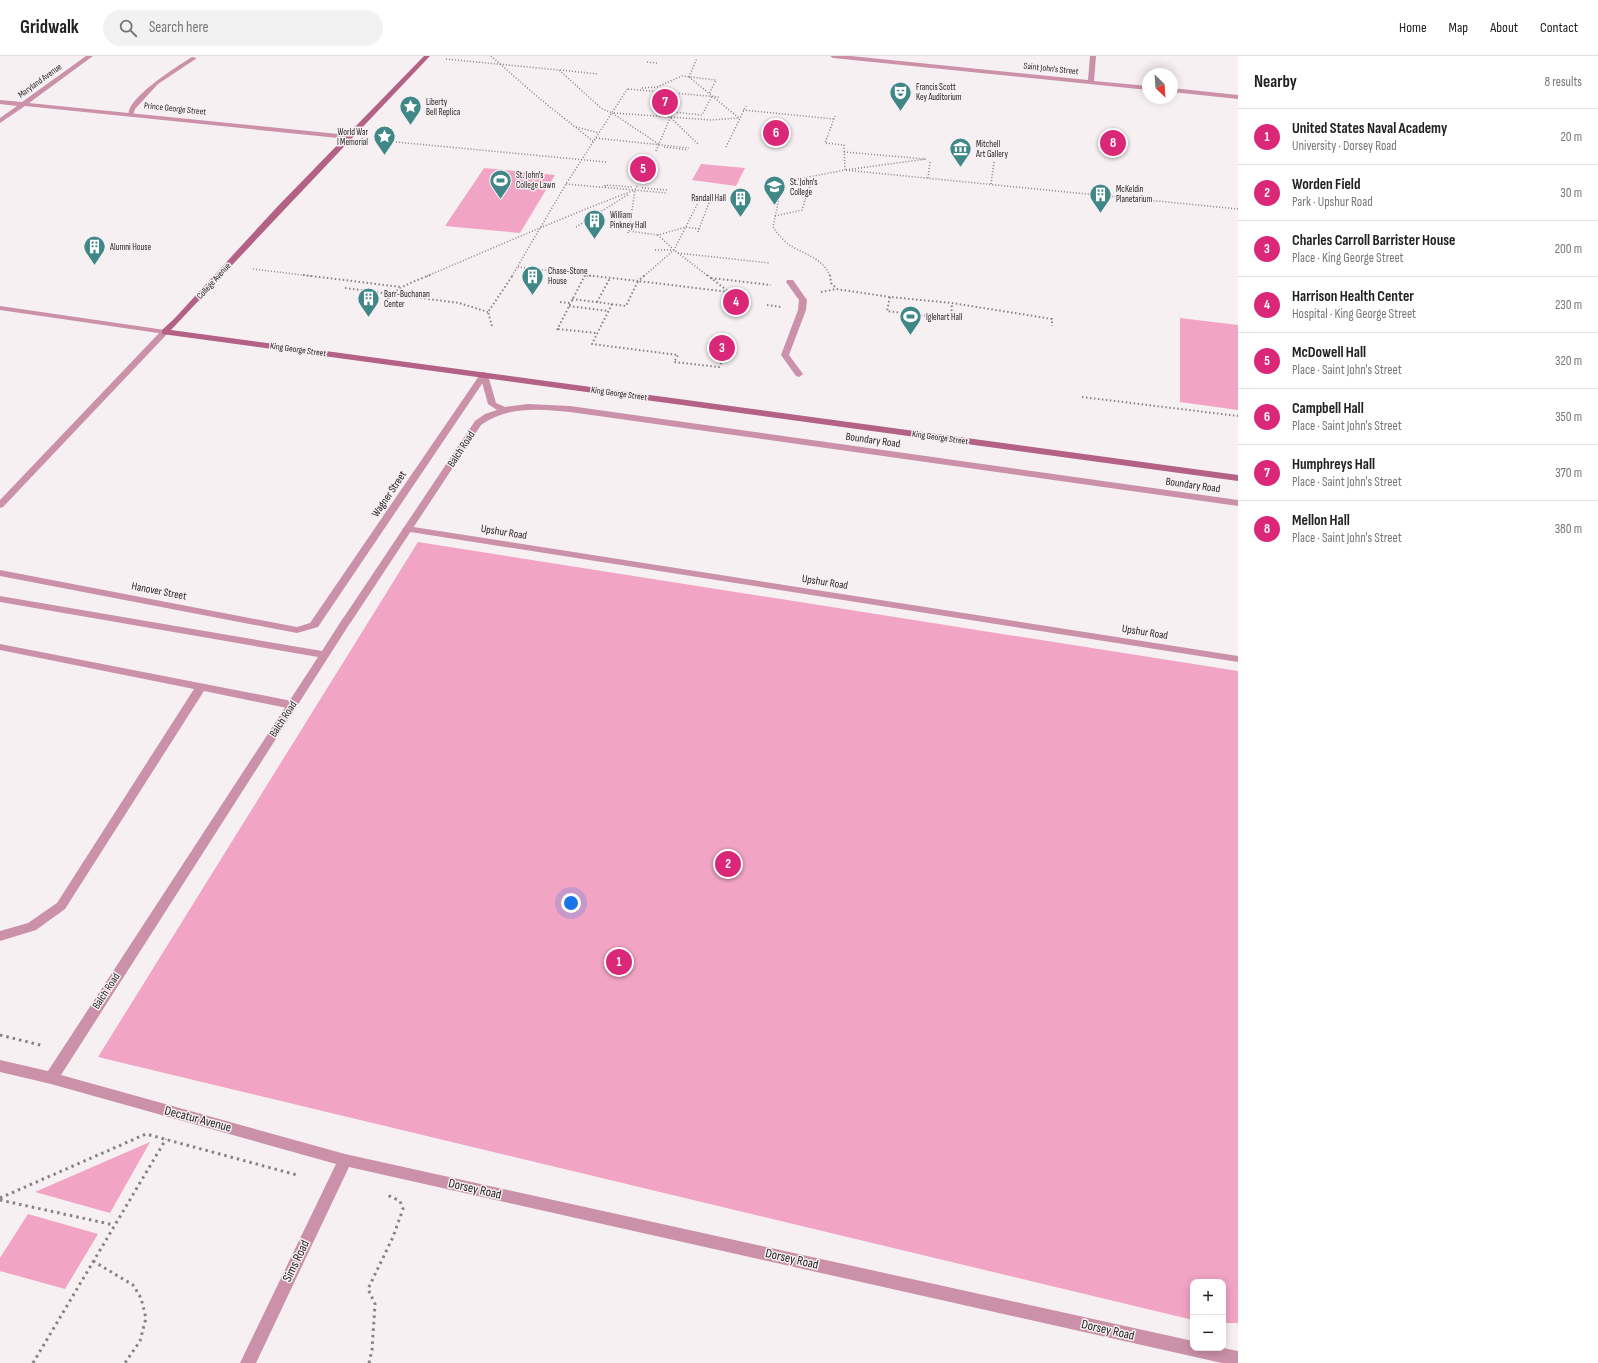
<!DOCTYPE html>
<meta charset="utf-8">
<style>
:root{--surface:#fff;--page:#f2f2f2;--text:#222;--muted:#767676;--line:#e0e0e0;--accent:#db2777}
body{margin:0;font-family:"Sofia Sans Condensed",sans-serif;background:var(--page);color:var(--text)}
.controls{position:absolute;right:12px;bottom:12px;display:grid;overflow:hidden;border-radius:8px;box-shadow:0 2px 10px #0003}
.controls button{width:36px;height:36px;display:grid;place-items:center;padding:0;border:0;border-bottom:1px solid var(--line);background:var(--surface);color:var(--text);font:20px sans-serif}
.compass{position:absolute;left:1142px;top:12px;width:36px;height:36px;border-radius:50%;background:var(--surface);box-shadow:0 2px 10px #0003;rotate:155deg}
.you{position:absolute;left:571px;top:847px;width:14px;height:14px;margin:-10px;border:3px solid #fff;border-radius:50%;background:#1a73e8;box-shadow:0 0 0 6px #1a73e833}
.badge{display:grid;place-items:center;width:26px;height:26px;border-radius:50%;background:var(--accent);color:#fff;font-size:13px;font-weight:700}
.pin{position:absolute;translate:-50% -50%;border:2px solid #fff;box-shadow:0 1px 4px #0006}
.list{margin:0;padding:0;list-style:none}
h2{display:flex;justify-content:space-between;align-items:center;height:52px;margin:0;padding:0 16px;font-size:17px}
h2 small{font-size:13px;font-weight:400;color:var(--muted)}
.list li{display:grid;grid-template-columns:26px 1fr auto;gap:12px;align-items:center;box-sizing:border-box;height:56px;padding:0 16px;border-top:1px solid var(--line)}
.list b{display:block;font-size:15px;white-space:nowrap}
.list p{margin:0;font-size:13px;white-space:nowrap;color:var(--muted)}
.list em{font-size:13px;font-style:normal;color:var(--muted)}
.icon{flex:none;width:22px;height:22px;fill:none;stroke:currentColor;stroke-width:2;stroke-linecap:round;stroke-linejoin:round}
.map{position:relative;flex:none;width:1238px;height:1307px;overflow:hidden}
header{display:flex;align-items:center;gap:24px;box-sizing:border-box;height:56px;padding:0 20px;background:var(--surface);border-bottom:1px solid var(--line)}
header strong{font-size:19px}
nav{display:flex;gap:22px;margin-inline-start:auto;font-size:14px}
.search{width:280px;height:36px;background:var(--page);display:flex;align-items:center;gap:10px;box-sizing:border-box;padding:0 14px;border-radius:22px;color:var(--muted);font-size:15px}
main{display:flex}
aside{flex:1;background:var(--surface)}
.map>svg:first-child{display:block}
</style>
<header>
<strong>Gridwalk</strong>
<div class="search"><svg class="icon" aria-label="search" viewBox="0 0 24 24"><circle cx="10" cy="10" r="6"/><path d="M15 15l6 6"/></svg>Search here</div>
<nav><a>Home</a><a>Map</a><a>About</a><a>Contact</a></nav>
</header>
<main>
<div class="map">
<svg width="1238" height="1307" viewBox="0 0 1238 1307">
<rect width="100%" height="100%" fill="#f7f0f3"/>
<g fill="#f1a4c3">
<path d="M701,108L745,112L736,130L692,124Z"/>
<path d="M484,112L555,119L520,177L445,170Z"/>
<path d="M1180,262L1238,269V354L1180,346Z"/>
<path d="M418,486L1238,615V1267H1223V1226H1193V1264L98,1001Z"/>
<path d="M150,1086L110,1157L35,1136Z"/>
<path d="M28,1158L98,1178L65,1233L0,1215V1202Z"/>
</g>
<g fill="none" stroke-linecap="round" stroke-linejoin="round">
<g stroke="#878384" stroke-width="1.5" stroke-dasharray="1 2" stroke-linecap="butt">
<path d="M491,0L540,43L594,86"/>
<path d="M446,3L559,14L601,52L612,57L660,89"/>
<path d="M647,6L657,7"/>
<path d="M560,14L598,18"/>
<path d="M689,21L739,62"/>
<path d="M689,21L697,2"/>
<path d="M642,32L657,31L682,20L716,24L709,38"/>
<path d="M628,33L719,41"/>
<path d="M653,54L702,59L712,40"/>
<path d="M743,54L834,63"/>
<path d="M614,57L711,64L739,62"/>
<path d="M671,62L698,88"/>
<path d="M576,71L599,77"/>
<path d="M596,82L689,92"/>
<path d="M375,84L606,106"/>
<path d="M664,91L688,94"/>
<path d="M726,91L746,50"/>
<path d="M656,95L670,62"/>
<path d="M844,96L926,103L845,114L1238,153"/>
<path d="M928,122L930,106"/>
<path d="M798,123L845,114L844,89L825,87L835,60"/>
<path d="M566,128L667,137"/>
<path d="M991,128L994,106"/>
<path d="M606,131H604L605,129L632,131"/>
<path d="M642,132L668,134"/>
<path d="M781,133L773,171C777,177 782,183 788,188C803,198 823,202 830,220"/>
<path d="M1101,152L1104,136"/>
<path d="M775,160L802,154L810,129L799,128"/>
<path d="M576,171L629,138"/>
<path d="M699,173L686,171L658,179L674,194L708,220"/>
<path d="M629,175L635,134L637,130"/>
<path d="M698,176L710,144"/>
<path d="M628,177L629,175L658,179"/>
<path d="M655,194H673"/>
<path d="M678,197L769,207"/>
<path d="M518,211L585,219"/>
<path d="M253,213L311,220"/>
<path d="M427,220C496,191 565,160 635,134"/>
<path d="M512,220L566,128L628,32"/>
<path d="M584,220H594"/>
<path d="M644,220L674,194L700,143"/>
</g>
<g stroke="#878384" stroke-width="2" stroke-dasharray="1.5 2.5" stroke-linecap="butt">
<path d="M303,219L401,231"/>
<path d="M585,219L638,225L645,219"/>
<path d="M707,219L729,236"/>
<path d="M830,219L831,227L836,232"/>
<path d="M711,222L771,229"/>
<path d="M345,232L459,247L488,256"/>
<path d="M821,236L836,233L890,241L952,247L1052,263V270"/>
<path d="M890,241L887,255L961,264"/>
<path d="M572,243L626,250L638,225L729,236"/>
<path d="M385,246C396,231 413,226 430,219"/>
<path d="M560,246L570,247"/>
<path d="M597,246L610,222"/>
<path d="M612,248L592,288L678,299L674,306L719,311L723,303"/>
<path d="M767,249L781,251"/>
<path d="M569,250L608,255"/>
<path d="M951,263L952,247"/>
<path d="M492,270L488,256L513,219"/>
<path d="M558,273L596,277"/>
<path d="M557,274L585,219"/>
<path d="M1082,341L1238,360"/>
</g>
<g stroke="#878384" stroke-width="3" stroke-dasharray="2.5 4" stroke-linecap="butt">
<path d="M0,979L44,990"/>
<path d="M0,1142L146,1078L297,1119"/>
<path d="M0,1144L114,1169"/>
<path d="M93,1205L133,1229L141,1242L146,1262L140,1285L125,1307"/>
<path d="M33,1307L166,1083"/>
<path d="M369,1307L372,1294L375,1248L368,1233L393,1181L403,1153L400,1145L385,1138"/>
</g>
<g fill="#cb91a8" fill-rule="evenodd">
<path d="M192,1L197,2L158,28L135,53L133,59H129C125,43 179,9 192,1Z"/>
<path d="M787,224H793L807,244L806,254L789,299L803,318L799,321L796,320L781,299L798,254L799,244L786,226Z"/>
<path d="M484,316L488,319L496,347L505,351L528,348L570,350L1238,444V450L570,356C539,353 508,350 481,369L351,566H343L342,564L475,365L485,358L497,354L488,348L480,319Z"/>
<path d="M0,588L292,645L296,646L297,649L296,652L292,653L204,635L65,853L36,874L0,885V875L28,867L57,847L194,633L0,594Z"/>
</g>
<g fill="#cb91a8" fill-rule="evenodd">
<path d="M86,0H93L29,47L348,79L351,81L348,83L25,50L0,67V62L17,50L0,48V44L22,46Z"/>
<path d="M830,0H851L1088,24L1090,0H1096L1094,25L1148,30V34L833,2Z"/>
<path d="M1172,32L1238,39V43L1172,36Z"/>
<path d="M162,274H168L169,276L3,451L0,452V444Z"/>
<path d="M484,316L488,319L318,571L297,577L0,520V514L297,571L310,567L481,317Z"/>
<path d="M407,470L1238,600V606L404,475L402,473Z"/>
<path d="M0,540L322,595L343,562L347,561L352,564L61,1019L345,1098L1193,1285V1292H1223L1238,1295V1307H1222L349,1111L256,1307H240L336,1108L51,1028L0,1016V1004L48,1015L318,601L0,546Z"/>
</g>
<path fill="#cb91a8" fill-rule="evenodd" d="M0,250L165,274L169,276L165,278L0,254Z"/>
<path fill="#b36184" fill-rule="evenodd" d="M424,0H430L284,154L171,274L1238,419V425L162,278V274L174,263L278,150Z"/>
<path stroke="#878384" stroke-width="1.5" stroke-dasharray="1 2" stroke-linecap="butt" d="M670,62L675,54"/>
</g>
<defs>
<symbol id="theatre-pin" viewBox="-11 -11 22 30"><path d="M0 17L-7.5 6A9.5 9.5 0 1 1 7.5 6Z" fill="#408888" stroke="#f7f0f3"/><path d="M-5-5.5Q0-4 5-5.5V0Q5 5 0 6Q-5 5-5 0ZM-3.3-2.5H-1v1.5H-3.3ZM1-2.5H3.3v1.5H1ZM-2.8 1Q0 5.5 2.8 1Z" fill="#fff"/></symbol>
<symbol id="sight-pin" viewBox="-11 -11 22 30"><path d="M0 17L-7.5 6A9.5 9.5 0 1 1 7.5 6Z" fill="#408888" stroke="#f7f0f3"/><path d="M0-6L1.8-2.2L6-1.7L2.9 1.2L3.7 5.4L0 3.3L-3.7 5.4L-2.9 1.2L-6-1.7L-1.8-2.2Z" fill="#fff"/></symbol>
<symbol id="museum-pin" viewBox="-11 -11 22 30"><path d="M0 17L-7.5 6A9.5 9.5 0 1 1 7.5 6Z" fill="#408888" stroke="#f7f0f3"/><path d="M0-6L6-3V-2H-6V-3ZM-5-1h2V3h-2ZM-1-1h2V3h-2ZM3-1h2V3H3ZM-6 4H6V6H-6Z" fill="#fff"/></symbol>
<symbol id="stadium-pin" viewBox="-11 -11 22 30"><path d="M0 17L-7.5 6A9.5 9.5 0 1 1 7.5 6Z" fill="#408888" stroke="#f7f0f3"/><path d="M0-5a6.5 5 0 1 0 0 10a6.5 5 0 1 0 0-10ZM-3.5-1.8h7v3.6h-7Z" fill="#fff"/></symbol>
<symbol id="university-pin" viewBox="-11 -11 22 30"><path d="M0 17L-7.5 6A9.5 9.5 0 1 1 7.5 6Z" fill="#408888" stroke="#f7f0f3"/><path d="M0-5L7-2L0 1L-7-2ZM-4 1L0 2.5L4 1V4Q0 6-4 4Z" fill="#fff"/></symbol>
<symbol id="building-pin" viewBox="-11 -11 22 30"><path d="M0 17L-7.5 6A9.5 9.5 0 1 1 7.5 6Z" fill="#408888" stroke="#f7f0f3"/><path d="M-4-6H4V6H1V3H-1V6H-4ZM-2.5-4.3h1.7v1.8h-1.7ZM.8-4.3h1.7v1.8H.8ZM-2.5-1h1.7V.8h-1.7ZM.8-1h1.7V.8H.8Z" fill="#fff"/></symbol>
</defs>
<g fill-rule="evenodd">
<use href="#theatre-pin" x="888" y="24" width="25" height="34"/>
<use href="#sight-pin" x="398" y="38" width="25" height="34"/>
<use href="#sight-pin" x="372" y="68" width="25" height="34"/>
<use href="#museum-pin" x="948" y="80" width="25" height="34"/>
<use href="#stadium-pin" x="488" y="112" width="25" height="34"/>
<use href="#university-pin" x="762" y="118" width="25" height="34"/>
<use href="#building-pin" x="1088" y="126" width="25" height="34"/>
<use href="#building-pin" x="728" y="130" width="25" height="34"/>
<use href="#building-pin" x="582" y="152" width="25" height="34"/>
<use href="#building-pin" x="82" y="178" width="25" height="34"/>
<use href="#building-pin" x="520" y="208" width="25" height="34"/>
<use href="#building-pin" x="356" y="230" width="25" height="34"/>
<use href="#stadium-pin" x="898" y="248" width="25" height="34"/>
</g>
<g text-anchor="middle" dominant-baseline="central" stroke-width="3" stroke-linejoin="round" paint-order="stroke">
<g font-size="9" fill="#201e1e" stroke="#f7f0f3">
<text transform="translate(1051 13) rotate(6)">Saint John's Street</text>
<text transform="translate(40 25) rotate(-36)">Maryland Avenue</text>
<text transform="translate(175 53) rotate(6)">Prince George Street</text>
<text transform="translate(214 225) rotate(-48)">College Avenue</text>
<text transform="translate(298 294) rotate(8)">King George Street</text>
<text transform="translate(619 338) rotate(8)">King George Street</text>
<text transform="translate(940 382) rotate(8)">King George Street</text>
</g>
<g font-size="9" fill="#201e1e" stroke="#f7f0f3" text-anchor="start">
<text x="916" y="31">Francis Scott<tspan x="916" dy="10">Key Auditorium</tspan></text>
<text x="426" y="46">Liberty<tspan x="426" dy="10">Bell Replica</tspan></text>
<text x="368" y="76" text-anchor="end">World War<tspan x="368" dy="10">I Memorial</tspan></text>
<text x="976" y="88">Mitchell<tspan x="976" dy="10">Art Gallery</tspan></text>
<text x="516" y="119">St. John's<tspan x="516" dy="10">College Lawn</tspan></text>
<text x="790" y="126">St. John's<tspan x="790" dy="10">College</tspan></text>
<text x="1116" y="133">McKeldin<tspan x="1116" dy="10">Planetarium</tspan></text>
<text x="726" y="142" text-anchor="end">Randall Hall</text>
<text x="610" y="159">William<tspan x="610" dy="10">Pinkney Hall</tspan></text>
<text x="110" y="191">Alumni House</text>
<text x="548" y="215">Chase-Stone<tspan x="548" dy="10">House</tspan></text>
<text x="384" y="238">Barr-Buchanan<tspan x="384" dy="10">Center</tspan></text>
<text x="926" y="261">Iglehart Hall</text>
</g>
<g font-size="11" fill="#201e1e" stroke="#f7f0f3">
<text transform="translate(873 384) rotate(8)">Boundary Road</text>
<text transform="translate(461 393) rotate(-57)">Balch Road</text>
<text transform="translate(1193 429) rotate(8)">Boundary Road</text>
<text transform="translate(389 438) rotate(-56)">Wagner Street</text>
<text transform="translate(504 476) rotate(9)">Upshur Road</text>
<text transform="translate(825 526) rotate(9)">Upshur Road</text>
<text transform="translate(159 535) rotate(11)">Hanover Street</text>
<text transform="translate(1145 576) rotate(9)">Upshur Road</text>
<text transform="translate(283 663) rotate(-57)">Balch Road</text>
<text transform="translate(106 935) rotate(-57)">Balch Road</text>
</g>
<g font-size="13" fill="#201e1e" stroke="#f7f0f3">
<text transform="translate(198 1063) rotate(15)">Decatur Avenue</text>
<text transform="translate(475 1133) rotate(13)">Dorsey Road</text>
<text transform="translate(792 1203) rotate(13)">Dorsey Road</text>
<text transform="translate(296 1205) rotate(-64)">Sims Road</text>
<text transform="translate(1108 1274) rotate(13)">Dorsey Road</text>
</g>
</g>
</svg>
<div class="controls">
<button>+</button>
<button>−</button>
</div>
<svg class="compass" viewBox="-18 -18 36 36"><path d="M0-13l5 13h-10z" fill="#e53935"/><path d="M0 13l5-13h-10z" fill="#767676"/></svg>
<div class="you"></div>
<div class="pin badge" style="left:619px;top:906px">1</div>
<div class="pin badge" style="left:728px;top:808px">2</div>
<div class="pin badge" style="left:722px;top:292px">3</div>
<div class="pin badge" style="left:736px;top:246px">4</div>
<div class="pin badge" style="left:643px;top:113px">5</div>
<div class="pin badge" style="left:776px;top:77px">6</div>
<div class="pin badge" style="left:665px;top:46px">7</div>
<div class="pin badge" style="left:1113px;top:87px">8</div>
</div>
<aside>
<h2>Nearby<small>8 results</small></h2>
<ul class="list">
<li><span class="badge">1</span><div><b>United States Naval Academy</b><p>University · Dorsey Road</p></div><em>20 m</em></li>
<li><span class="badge">2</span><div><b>Worden Field</b><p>Park · Upshur Road</p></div><em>30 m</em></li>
<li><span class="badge">3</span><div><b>Charles Carroll Barrister House</b><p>Place · King George Street</p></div><em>200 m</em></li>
<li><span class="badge">4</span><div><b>Harrison Health Center</b><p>Hospital · King George Street</p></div><em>230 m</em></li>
<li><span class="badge">5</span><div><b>McDowell Hall</b><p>Place · Saint John's Street</p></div><em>320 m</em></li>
<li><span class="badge">6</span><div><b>Campbell Hall</b><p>Place · Saint John's Street</p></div><em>350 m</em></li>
<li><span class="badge">7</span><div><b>Humphreys Hall</b><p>Place · Saint John's Street</p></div><em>370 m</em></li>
<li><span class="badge">8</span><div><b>Mellon Hall</b><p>Place · Saint John's Street</p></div><em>380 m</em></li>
</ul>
</aside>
</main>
